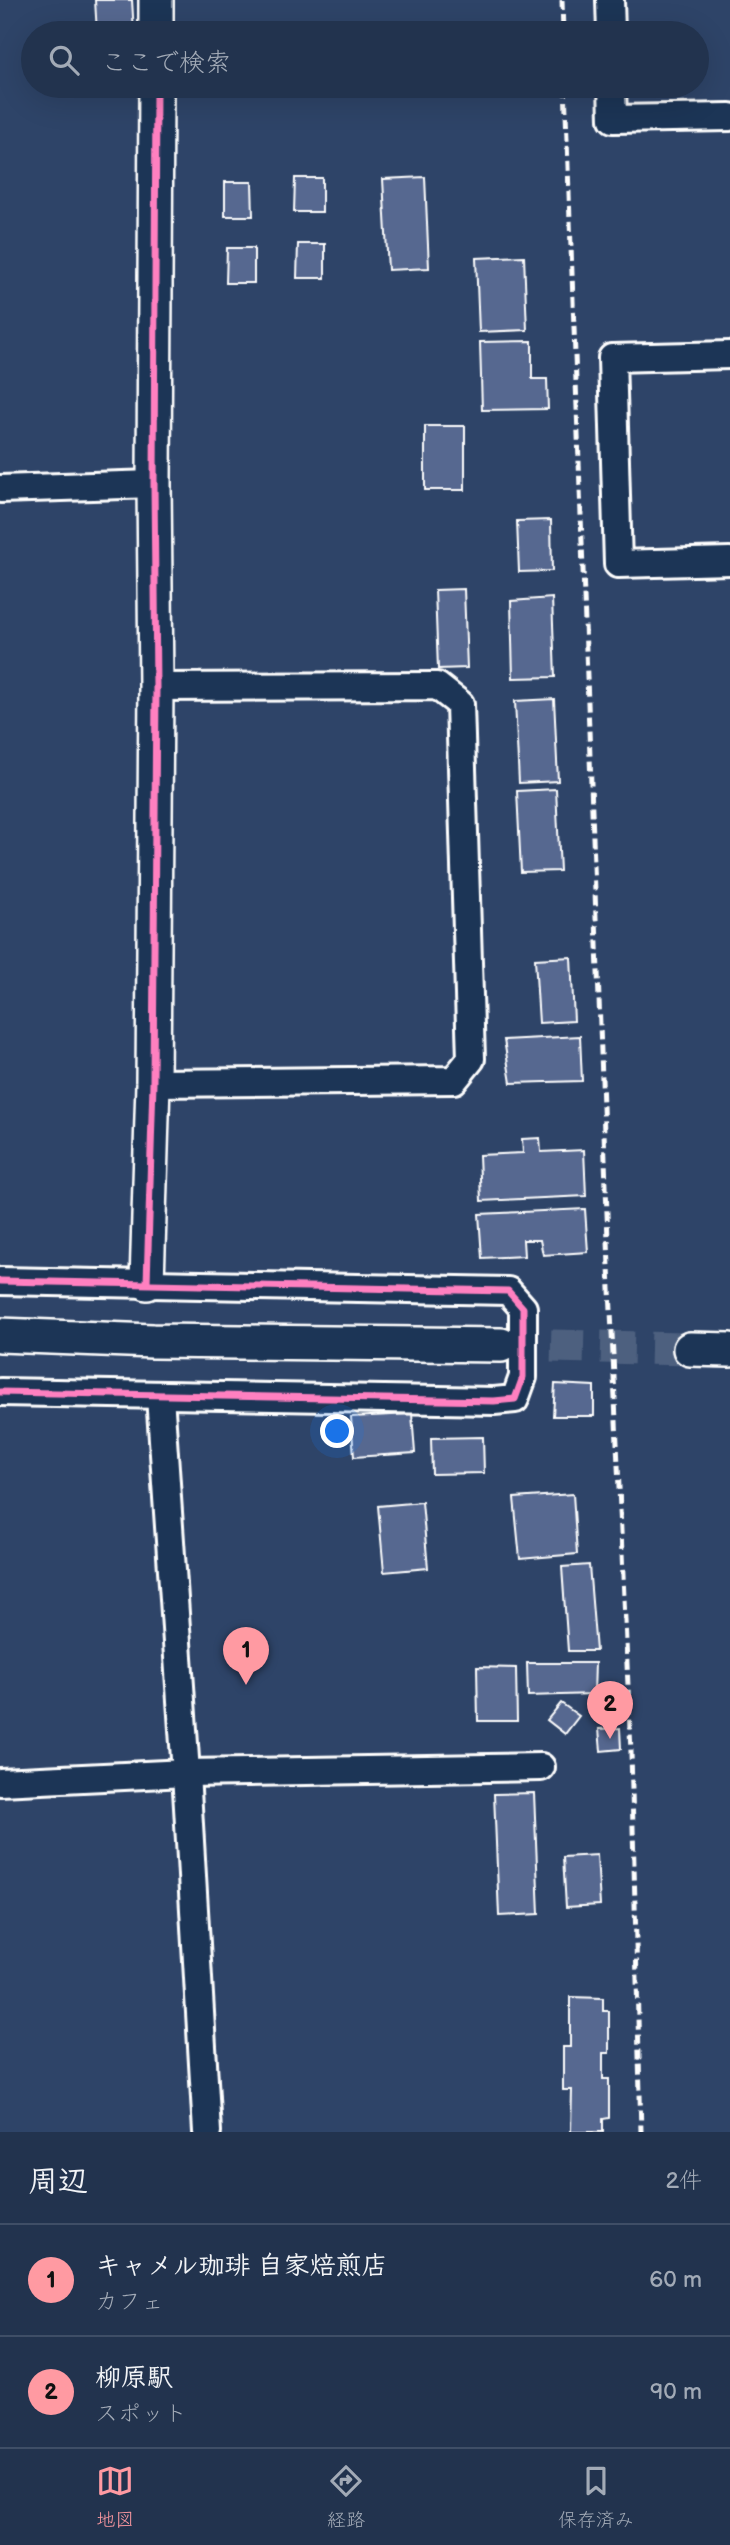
<!DOCTYPE html>
<html lang="ja">
<meta charset="utf-8">
<style>
:root{--surface:#22334e;--page:#2e3f58;--text:#f1f3f6;--muted:#a2aab6;--line:#3f4e66;--accent:#ff9aa2}
body{margin:0;font-family:"Balsamiq Sans","Klee One",sans-serif;background:var(--page);color:var(--text)}
.you{position:absolute;left:338px;top:1432px;width:24px;height:24px;margin:-18px;border:5px solid #fff;border-radius:50%;background:#1a73e8;box-shadow:0 0 0 10px #1a73e833}
.badge{display:grid;place-items:center;width:46px;height:46px;border-radius:50%;background:var(--accent);color:#111;font-size:23px;font-weight:700}
.pin{position:absolute;translate:-50% -58px;filter:drop-shadow(0 2px 4px #0008)}
.pin::after{content:'';position:absolute;top:37px;width:24px;height:21px;background:inherit;clip-path:polygon(0 0,100% 0,50% 100%)}
.list{margin:0;padding:0;list-style:none}
h2{display:flex;justify-content:space-between;align-items:center;height:91px;margin:0;padding:0 28px;font-size:30px}
h2 small{font-size:23px;font-weight:400;color:var(--muted)}
.list li{display:grid;grid-template-columns:46px 1fr auto;gap:21px;align-items:center;box-sizing:border-box;height:112px;padding:0 28px;border-top:2px solid var(--line)}
.list b{display:block;font-size:26px;white-space:nowrap}
.list p{margin:0;font-size:23px;white-space:nowrap;color:var(--muted)}
.list em{font-size:23px;font-style:normal;color:var(--muted)}
.icon{flex:none;width:38px;height:38px;fill:none;stroke:currentColor;stroke-width:2;stroke-linecap:round;stroke-linejoin:round}
.map{position:relative;flex:none;width:730px;height:2132px;overflow:hidden}
.search{position:absolute;background:var(--surface);box-shadow:0 7px 28px #0002;left:21px;right:21px;top:21px;height:77px;display:flex;align-items:center;gap:18px;box-sizing:border-box;padding:0 24px;border-radius:38px;color:var(--muted);font-size:26px}
.sheet{height:315px;background:var(--surface)}
nav{display:flex;justify-content:space-around;align-items:center;box-sizing:border-box;height:98px;border-top:2px solid var(--line);background:var(--surface);font-size:19px;color:var(--muted)}
nav a{display:grid;justify-items:center;gap:4px}
nav .on{color:var(--accent)}
.map>svg:first-child{display:block}
</style>
<div class="map">
<svg width="730" height="2132" viewBox="0 0 730 2132">
<rect width="100%" height="100%" fill="#2e4468"/>
<filter id="ink" filterUnits="userSpaceOnUse"><feTurbulence type="fractalNoise" baseFrequency=".0143" numOctaves="2"/><feDisplacementMap in="SourceGraphic" scale="14" xChannelSelector="R" yChannelSelector="G"/><feConvolveMatrix kernelMatrix="1 2 1 2 8 2 1 2 1" color-interpolation-filters="sRGB"/></filter>
<g filter="url(#ink)">
<g fill="#576890" stroke="#fff" stroke-width="2">
<path d="M95,0H132L134,33H97Z"/>
<path d="M425,177L429,268L388,270L383,179Z"/>
<path d="M295,178H322V212H294Z"/>
<path d="M225,182H252L253,216H225Z"/>
<path d="M298,244H325V278H297Z"/>
<path d="M227,248H254V283H226Z"/>
<path d="M524,256L527,330L479,332L476,258Z"/>
<path d="M532,341V379H547L548,409L482,410L480,342Z"/>
<rect x="425" y="426" width="40" height="64"/>
<path d="M551,520L552,571L519,572L517,521Z"/>
<path d="M464,589L467,668L438,669L435,590Z"/>
<path d="M552,598L555,677L513,678L511,601Z"/>
<path d="M554,699L558,781L519,783L515,701Z"/>
<path d="M556,789L560,871L521,872L517,791Z"/>
<path d="M571,957L574,1021L539,1023L535,959Z"/>
<path d="M580,1036L582,1081L511,1083L504,1040Z"/>
<path d="M540,1138L541,1152L584,1150L586,1196L481,1201L479,1155L523,1153L522,1139Z"/>
<path d="M585,1209L588,1252L543,1255L540,1240H523L524,1256L482,1258L479,1214Z"/>
<path d="M555,1384L594,1386V1416H553Z"/>
<path d="M412,1414L415,1453L354,1457L351,1417Z"/>
<path d="M483,1437L484,1473L432,1474L431,1438Z"/>
<path d="M573,1494L577,1554L520,1559L514,1498Z"/>
<path d="M422,1502L428,1568L384,1572L378,1506Z"/>
<path d="M589,1565L596,1651H568L562,1567Z"/>
<path d="M527,1663H595L594,1694L528,1696Z"/>
<path d="M477,1667L516,1668L517,1721H478Z"/>
<path d="M561,1703L579,1716L565,1734L547,1720Z"/>
<path d="M620,1728L621,1749L601,1751L599,1729Z"/>
<path d="M534,1793L539,1914L499,1916L494,1794Z"/>
<path d="M597,1855L600,1905L566,1907L563,1857Z"/>
<path d="M570,1997L603,1998V2011H609V2053H603V2079H609V2118L603,2119V2132H571L572,2090H563V2047H570Z"/>
</g>
<g fill="none" stroke-linecap="round" stroke-linejoin="round">
<path stroke="#4d607f" stroke-width="33" stroke-dasharray="33 17" stroke-linecap="butt" d="M501,1345L690,1349"/>
<defs>
<g id="minor">
<path d="M610,0L611,33"/>
<path d="M612,86L613,119L730,117"/>
<path d="M730,355L612,358L618,564L730,561"/>
<path d="M0,489L154,484"/>
<path d="M153,1083L454,1080L471,1059L460,704L437,686L156,687"/>
<path d="M0,1281L508,1291L523,1308V1377L515,1399L494,1401L0,1392"/>
<path d="M160,1396L186,1773L207,2132"/>
<path d="M0,1782L186,1773L541,1767"/>
</g>
<g id="tertiary">
<path d="M156,0V33"/>
<path d="M147,1283L153,1083L156,687L154,484L156,86"/>
<path d="M0,1335L153,1341L501,1345"/>
<path d="M690,1349L730,1350"/>
</g>
</defs>
<use href="#minor" stroke="#fff" stroke-width="32"/>
<use href="#tertiary" stroke="#fff" stroke-width="38"/>
<use href="#minor" stroke="#1d3557" stroke-width="26"/>
<use href="#tertiary" stroke="#1d3557" stroke-width="33"/>
<g stroke="#fff" stroke-width="5" stroke-dasharray="10 5" stroke-linecap="butt">
<path d="M562,0L563,33"/>
<path d="M565,86L609,1267L631,1752L641,2132"/>
</g>
<defs>
<g id="cycleway">
<path d="M0,1281L508,1291L523,1308V1377L515,1399L494,1401L0,1392"/>
<path d="M147,1283L153,1083L156,687L154,484L156,86"/>
</g>
</defs>
<use href="#cycleway" stroke="#1d3557" stroke-width="11"/>
<use href="#cycleway" stroke="#ff80c0" stroke-width="7"/>
</g>
</g>
</svg>
<div class="you"></div>
<div class="pin badge" style="left:246px;top:1685px">1</div>
<div class="pin badge" style="left:610px;top:1739px">2</div>
<div class="search"><svg class="icon" aria-label="search" viewBox="0 0 24 24"><circle cx="10" cy="10" r="6"/><path d="M15 15l6 6"/></svg>ここで検索</div>
</div>
<section class="sheet">
<h2>周辺<small>2件</small></h2>
<ul class="list">
<li><span class="badge">1</span><div><b>キャメル珈琲 自家焙煎店</b><p>カフェ</p></div><em>60 m</em></li>
<li><span class="badge">2</span><div><b>柳原駅</b><p>スポット</p></div><em>90 m</em></li>
</ul>
</section>
<nav>
<a class="on"><svg class="icon" aria-label="map" viewBox="0 0 24 24"><path d="M3 6l6-2 6 2 6-2v14l-6 2-6-2-6 2zM9 4v14M15 6v14"/></svg>地図</a>
<a><svg class="icon" aria-label="directions" viewBox="0 0 24 24"><path d="M12 3l9 9-9 9-9-9zM9 14v-3h6M13 9l2 2-2 2"/></svg>経路</a>
<a><svg class="icon" aria-label="saved" viewBox="0 0 24 24"><path d="M7 4h10v16l-5-4-5 4z"/></svg>保存済み</a>
</nav>
